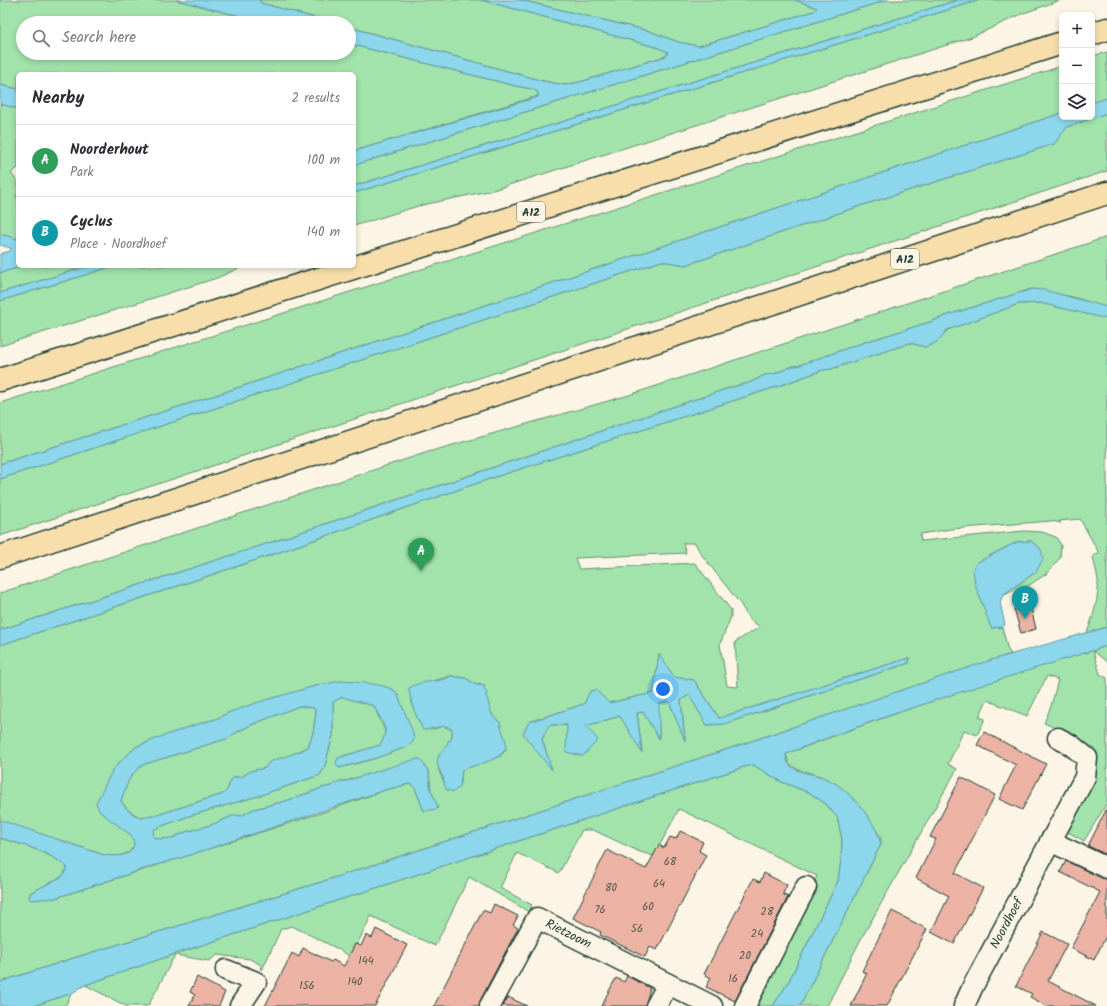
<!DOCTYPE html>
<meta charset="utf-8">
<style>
:root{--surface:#fff;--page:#f7f7f7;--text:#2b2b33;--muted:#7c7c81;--line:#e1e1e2;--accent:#1f3d34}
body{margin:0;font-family:Kalam,sans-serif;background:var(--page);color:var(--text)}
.controls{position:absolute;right:12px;top:12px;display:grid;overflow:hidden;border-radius:6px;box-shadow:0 2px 6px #0003}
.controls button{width:36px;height:36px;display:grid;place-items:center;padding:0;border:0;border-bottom:1px solid var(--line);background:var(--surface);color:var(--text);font:20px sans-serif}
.you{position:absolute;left:663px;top:689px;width:14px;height:14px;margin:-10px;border:3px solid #fff;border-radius:50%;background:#1a73e8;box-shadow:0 0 0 6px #1a73e833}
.badge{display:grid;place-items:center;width:26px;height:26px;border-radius:50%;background:var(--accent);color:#fff;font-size:13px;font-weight:700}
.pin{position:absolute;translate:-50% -33px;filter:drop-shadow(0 1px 2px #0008)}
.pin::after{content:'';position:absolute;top:21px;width:14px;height:12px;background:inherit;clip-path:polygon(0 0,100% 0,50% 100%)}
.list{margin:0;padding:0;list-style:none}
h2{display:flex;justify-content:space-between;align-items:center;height:52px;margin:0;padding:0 16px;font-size:17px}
h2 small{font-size:13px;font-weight:400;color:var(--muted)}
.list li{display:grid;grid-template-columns:26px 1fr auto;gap:12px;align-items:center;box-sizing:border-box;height:72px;padding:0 16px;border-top:1px solid var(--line)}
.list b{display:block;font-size:15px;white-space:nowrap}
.list p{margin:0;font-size:13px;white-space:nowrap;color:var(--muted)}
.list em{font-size:13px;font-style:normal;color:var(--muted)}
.icon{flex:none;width:22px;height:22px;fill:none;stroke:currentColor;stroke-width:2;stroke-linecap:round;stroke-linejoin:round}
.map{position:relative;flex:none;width:1107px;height:1006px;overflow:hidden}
.search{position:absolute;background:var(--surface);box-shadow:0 2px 6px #0003;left:16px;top:16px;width:340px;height:44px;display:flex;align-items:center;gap:10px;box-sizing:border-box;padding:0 14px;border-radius:22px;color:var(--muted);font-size:15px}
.panel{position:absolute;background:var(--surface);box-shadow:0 2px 6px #0003;left:16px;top:72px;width:340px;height:196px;border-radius:6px}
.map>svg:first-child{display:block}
</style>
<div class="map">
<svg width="1107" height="1006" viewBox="0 0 1107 1006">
<rect width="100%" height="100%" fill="#fcf5e5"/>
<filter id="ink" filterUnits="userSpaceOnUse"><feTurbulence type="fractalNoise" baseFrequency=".025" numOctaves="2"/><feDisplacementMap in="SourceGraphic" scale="8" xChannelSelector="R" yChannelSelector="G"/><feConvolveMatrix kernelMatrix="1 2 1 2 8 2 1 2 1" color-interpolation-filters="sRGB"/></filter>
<g filter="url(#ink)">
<g fill="#a2e2ab" stroke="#609070" fill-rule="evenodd">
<path d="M0,0H176L267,23H23V53H349V44L516,86L532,89L538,91V96L354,151V74H18V89L0,85Z"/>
<path d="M259,0H481L656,47L668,52L666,56L580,82L564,85L543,81L349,27V23H333L261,3Z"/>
<path d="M520,0H795L818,8L814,11L699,46L678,42L649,31Z"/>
<path d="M887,0H958L354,186V165Z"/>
<path d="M980,0H1061L1024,13L972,37L493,190L418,206L354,226V193Z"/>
<path d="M1107,52V98L1092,103V56Z"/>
<path d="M1062,66V113L219,394L0,464V403Z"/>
<path d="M0,104L18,109V168L11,173C18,182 20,185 16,197L18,198V239L0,234Z"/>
<path d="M1107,113V171L0,536V479L662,261L686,265L863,205L1054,144L1067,127Z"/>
<path d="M1107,237V627L1087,633C1093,616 1099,599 1098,581C1097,572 1094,564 1093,556L1099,553L1080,519L1059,521L1061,523L1051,521L951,529L920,534L921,541L1024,531L1042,532L1056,537L1061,545L1060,558L1046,574L1028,586L1004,594L1036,572L1031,541L1017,542L989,556L991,628L1002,627L1008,650L1011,654L725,750L318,883L74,958L0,982V838C23,845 48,851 67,867L63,876L30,893L55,898L327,811L385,790L409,784L413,785L415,788L424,811L431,791L429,772L359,777L346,781H340L331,786L322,788L286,801L254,809L241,816L235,815L211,825L199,828L194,830L188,831L172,838L161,839L154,838L153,834L154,829L189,816L258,796L320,775L324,769L333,735V702L342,696L374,706L385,731V737L379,746L343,756L339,768L373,759L407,747L401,705L397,693L395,691L382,687L363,684L315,686L230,712L216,719L201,723L148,742L136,747L126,756L113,769L121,827L131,835L134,841V846L128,853L119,856L104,855L56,839L0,833V645L265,557L489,479L773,388L823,370L831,369L910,343L925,347L931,345L940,338L947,330L1019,304L1040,303L1081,312L1101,306L1073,297L1032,289L951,314L930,322L862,343L797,366H793L774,374L765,375L749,383L732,387L254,548L0,630V593L428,452L629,395ZM683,543H695L701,554L741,605L749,619L760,627L735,642L738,687L727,686L720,644L731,617V610L695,563L579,569L575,558L686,553ZM659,655L674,677L694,680L719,718L909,658V663L724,724L707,725L689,695L681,700L685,740L669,701L658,704L659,738L643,712L637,713L642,751L620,716L586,726L549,725L542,739L551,768L529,722L584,704L596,691L609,703L653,693ZM451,676L465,678L477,685H481C489,697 486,714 500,722C501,732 505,739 506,750L500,756L462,770L461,783L444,782L438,769L443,750C449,746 454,738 452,730L443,726L434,729L417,719L411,687Z"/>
<path d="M23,266H88L0,293V273Z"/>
<path d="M114,266H244L217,278L0,346V301Z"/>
<path d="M1107,646V662L1093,651L1100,674L1107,678V803L1084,841L1066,831L1090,785L1067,733L1044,723L1051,706L1058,680L1047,676L1027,716L987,700L979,717L985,719L977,735L964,730L948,764L957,769L861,939L827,1006H800L881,844L880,836L853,799L835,783L820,776L797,769L789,764L786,754C891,713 999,678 1107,646Z"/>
<path d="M299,706L314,708L316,713L313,733L308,747L265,768L251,771L241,777H234L231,780L227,790L223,794L157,815L141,818L128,810L122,803L121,800C127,784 128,774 145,764L229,738L235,733L251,725Z"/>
<path d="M753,765L782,782L810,793L826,804L837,817L842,839L841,860L838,881L788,983L773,1006H749L817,876L679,809L654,856L640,852L593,830H582L559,873L517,853L500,888L532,905L529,912L469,877L435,946L371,916L351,957L338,949L292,926L281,929L262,970L261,965L250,959L217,955L209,961L175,955L148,1006H126L85,985L175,954L744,767Z"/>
<path d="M72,993L65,1006H33Z"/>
</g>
<g fill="#8cd7ec" stroke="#6099a2" fill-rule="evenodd">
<path d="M176,0H259L261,3L333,23H267Z"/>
<path d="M481,0H520L649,31L678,42L699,46L814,11L817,8L795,0H887L354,165V151L538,97V92L532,89L516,86L349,44V27L543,81L564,85L580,82L666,56L668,52L656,47Z"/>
<path d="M958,0H980L354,193V186Z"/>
<path d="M0,85L18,89V109L0,104Z"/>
<path d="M1107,98V113L1067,127L1054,144L863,205L686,265L662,261L0,479V464L219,394L1062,113V117H1092V103Z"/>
<path d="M0,234L18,239V266H23L0,273V254L10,251L11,248L0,245Z"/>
<path d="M88,266H114L0,301V293Z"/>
<path d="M1032,289L1044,290L1107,307V319L1040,303L1019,304L947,330L937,342L931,345L925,347L910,343L831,369L823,370L773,388L489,479L265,557L0,645V630L254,548L732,387L749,383L765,375L774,374L793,366H797L862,343L930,322L951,314Z"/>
<path d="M1031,541L1041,549L1043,559L1036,572L1004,594L1000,602L1005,625L1002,627L991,628L975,584L973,570L976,563L1017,542Z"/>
<path d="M1107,627V646C999,680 890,712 786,754C786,757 787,761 788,763C793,772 810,773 819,776C824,777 828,780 833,782C852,793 877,823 881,844L800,1006H773L788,983L838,881L841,860L842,839L837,817L826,804L810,793L782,782L753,765L744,767L175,954L85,985L72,993L33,1006H0V982L74,958L318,883L725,750L988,661Z"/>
<path d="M659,654L674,677L694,680L719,718L909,658V663L724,724L707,725L689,695L681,700L685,741L669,701L659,704V739L643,712L637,713L642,753L620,716L586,726L598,740L583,756L566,752L567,725H549L542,739L552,770L523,734L529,722L584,704L590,691L596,690L609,703L653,693Z"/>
<path d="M451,676L465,678L477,685L485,686L484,689L487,693L486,696C491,705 488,716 500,722C501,731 506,737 506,745C506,760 473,765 462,770L460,787L453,792L447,790C445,787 444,785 444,781C442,771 433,765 440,754C443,748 447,748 448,741L451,740C458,717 433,730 423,730L414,711L409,691V688C422,679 438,684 451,676Z"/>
<path d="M340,681C353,682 388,683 397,693L412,730L414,738L413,742L407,747L373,759L339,768L336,763L338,758L376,746H379C392,728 381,723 374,706L342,697L333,702V735L324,769L320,775L258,796L189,816L154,829L153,834L154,838L161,839L172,838L188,831L194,830L199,828L211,825L235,815L241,816L254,809L286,801L322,788L331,786L340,781H346L416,759H420L429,772L430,788L438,807L437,809L424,811L415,788L413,785L409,784L385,790L178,859L169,861L55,898L31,900L29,898L30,893L63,876L67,867C48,851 23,845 0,838V820L104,855C114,856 132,858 134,844C134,840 132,839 131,835L100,812L96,803L113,769L126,756L136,747L163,736L201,723L216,719L230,712L259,702L315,686ZM299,706L314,708L316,713L313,733L308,747L301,751L269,762L265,768L251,771L241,777H234L231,780L227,790L223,794L157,815L141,818C133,815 124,808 121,800C128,784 128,774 145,764L229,738L235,733L251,725Z"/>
</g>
<g fill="#ecb3a5" stroke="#1f3d34">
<path d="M1030,604L1036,629L1021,633L1014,609Z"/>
<path d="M984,732L1046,764L1022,810L999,799L1016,765L977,745Z"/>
<path d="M961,777L995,795L955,873L983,888L954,944L931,932L949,896L916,878L936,839L930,837Z"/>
<path d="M1107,808V855L1088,846Z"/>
<path d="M680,831L703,842L699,851L706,855L657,950L650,947L645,957L606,938L600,935L601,932L573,918L607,850L646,869L659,845L664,848L670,837L676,839Z"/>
<path d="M1066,861L1102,878L1107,879V934L1094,960L1071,948L1100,892L1060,872Z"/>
<path d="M764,873L787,885L783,894L788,897L735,1001L706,987L711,978L704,974L753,879L760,882Z"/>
<path d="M494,904L518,916L513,925L518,928L480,1001L479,1006H434L483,910L490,913Z"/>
<path d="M892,911L927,929L887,1006H851L867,973L862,971Z"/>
<path d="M376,929L407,945L375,1006H265L292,953L299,957L303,948L331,962L333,960L344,966L355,944L361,946L366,935L372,938Z"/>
<path d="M1043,932L1067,944L1048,981L1096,1006H1047L1030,997L1032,994L1016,986Z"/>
<path d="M627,976L650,988L645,1006H601L616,978L624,982Z"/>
<path d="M197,977L225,992L219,1006H189L195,995L190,992Z"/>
<path d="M508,997L527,1006H503Z"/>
</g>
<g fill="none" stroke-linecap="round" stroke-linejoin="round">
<defs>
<g id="minor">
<path d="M1050,841L1107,868"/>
<path d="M226,970L256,982L240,1006"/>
<path id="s1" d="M490,1006L537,918L712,1006"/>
<path d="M656,1006L668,984"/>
<path d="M745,1006L806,887"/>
<path id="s2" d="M964,1006L973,986L1085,777L1087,758L1071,745L1058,738"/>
</g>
<g id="highway">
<path d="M1092,34L1107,29"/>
<path d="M0,380L1062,43"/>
<path d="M0,557L1107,193"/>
</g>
</defs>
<use href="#minor" stroke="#1f3d34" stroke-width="23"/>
<use href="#highway" stroke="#1f3d34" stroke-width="25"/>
<use href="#minor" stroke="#fcf5e5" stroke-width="20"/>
<use href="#highway" stroke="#f8deab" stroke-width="22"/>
</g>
</g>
<g text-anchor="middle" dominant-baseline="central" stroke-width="3" stroke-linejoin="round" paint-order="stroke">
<g font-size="11" fill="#525a50">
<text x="670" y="862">68</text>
<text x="659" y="884">64</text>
<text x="611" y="888">80</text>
<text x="648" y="907">60</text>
<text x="600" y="910">76</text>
<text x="767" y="912">28</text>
<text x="637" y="929">56</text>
<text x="757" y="934">24</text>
<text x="745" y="956">20</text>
<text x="366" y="961">144</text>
<text x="733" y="979">16</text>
<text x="355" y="982">140</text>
<text x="307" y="986">156</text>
</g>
<g fill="#fcf5e5" stroke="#617469" stroke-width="1">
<rect x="517" y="202" width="28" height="20" rx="3"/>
<rect x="891" y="249" width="28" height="20" rx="3"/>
</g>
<g font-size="12" font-weight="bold" fill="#1f3d34">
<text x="531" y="212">A12</text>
<text x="905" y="259">A12</text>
</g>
<g font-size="13" fill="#1f3d34" stroke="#fcf5e5">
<text stroke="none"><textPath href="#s2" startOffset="93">Noordhoef</textPath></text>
<text stroke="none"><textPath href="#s1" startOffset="135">Rietzoom</textPath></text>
</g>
</g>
</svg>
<div class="controls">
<button>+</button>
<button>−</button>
<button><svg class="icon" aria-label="layers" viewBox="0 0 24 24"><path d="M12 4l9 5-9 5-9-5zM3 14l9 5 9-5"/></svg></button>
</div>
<div class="you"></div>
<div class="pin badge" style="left:421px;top:571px;background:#2e9e5b">A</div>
<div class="pin badge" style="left:1025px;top:619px;background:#0f9aa8">B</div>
<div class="search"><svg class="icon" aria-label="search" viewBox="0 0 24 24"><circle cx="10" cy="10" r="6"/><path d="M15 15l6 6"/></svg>Search here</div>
<section class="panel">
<h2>Nearby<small>2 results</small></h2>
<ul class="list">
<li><span class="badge" style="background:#2e9e5b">A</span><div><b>Noorderhout</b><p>Park</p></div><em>100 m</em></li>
<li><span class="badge" style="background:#0f9aa8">B</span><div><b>Cyclus</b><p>Place · Noordhoef</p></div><em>140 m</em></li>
</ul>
</section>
</div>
